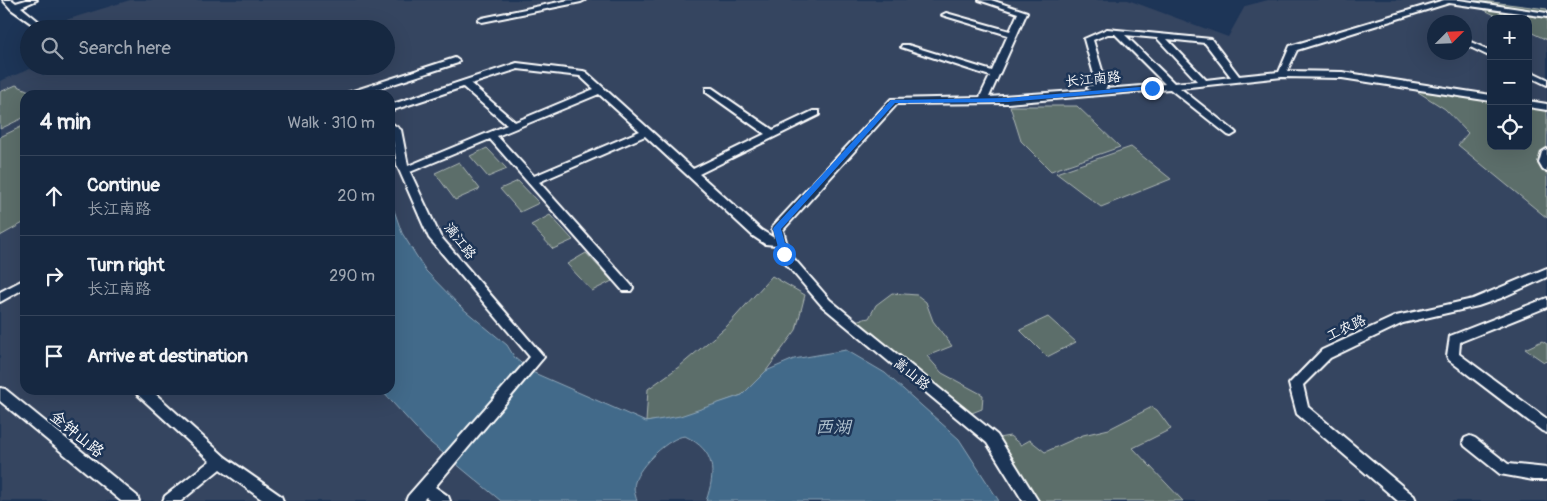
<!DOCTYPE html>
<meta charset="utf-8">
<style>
:root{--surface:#162841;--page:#23344c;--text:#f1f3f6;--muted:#9ea6b1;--line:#35445a}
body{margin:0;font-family:Pangolin,"LXGW WenKai TC",sans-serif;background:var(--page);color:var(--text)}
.controls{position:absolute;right:15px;top:15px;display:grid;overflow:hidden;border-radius:10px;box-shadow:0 5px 20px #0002}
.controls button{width:45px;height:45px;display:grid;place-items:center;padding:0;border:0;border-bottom:1px solid var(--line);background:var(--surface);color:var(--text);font:25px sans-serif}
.compass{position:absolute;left:1427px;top:15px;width:45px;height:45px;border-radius:50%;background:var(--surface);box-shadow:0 5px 20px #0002;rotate:66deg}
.stop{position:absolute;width:15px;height:15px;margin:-11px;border:4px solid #1a73e8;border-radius:50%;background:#fff}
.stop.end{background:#1a73e8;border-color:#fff;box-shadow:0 1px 5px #0008}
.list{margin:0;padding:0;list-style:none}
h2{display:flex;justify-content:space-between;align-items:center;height:65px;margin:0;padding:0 20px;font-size:21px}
h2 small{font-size:16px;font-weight:400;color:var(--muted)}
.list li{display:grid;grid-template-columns:32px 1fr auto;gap:15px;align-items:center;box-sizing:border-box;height:80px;padding:0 20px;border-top:1px solid var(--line)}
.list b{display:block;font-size:19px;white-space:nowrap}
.list p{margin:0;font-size:16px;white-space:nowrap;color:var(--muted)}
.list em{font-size:16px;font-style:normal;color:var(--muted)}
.icon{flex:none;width:28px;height:28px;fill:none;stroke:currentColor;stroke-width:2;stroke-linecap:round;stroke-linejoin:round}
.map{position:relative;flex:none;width:1547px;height:501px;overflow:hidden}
.search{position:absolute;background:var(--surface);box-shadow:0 5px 20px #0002;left:20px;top:20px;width:375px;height:55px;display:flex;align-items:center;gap:12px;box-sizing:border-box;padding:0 18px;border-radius:28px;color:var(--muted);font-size:19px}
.panel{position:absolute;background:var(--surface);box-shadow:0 5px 20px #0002;left:20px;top:90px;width:375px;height:305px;border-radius:15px}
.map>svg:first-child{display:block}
</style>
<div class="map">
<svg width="1547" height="501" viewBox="0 0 1547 501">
<rect width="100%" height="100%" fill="#1d3557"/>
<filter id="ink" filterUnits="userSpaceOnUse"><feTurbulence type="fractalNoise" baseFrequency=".02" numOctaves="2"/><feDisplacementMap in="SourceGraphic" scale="10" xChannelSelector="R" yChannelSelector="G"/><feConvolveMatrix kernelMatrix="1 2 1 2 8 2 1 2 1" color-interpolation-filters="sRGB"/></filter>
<g filter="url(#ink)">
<path fill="#344460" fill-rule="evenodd" d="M130,0H1128L1228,37L1245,6L1268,0H1482L1547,9V501H0V81L30,69L44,75L71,66H386V29H55L53,24ZM1491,19H1528V146H1491ZM1434,22H1464V52H1434ZM25,95H390V390H25Z"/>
<g fill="#5b6e6a" stroke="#adb6b4">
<path d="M1476,0L1547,9V40L1528,31V19H1503L1472,4Z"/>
<path d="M16,85L38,95H25V117L0,129V92Z"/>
<path d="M1407,85L1491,98V146H1528V104L1547,107V218L1458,145L1468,133L1445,109Z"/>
<path d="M1010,106H1077L1120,147L1051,171L1021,141Z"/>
<path d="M25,125V222L0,236V137Z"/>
<path d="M1131,147L1171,179L1101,207L1056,173Z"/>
<path d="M487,148L507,169L488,177L470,156Z"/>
<path d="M459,162L480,189L455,200L435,173Z"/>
<path d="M518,181L539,203L520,212L500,189Z"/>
<path d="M550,215L573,240L553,249L531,225Z"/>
<path d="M586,253L612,281L592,291L567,264Z"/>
<path d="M772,276L805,295L796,330L766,371L742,395L680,417L646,422L648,389L680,366L727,326Z"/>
<path d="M892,293L917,295L926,302L933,321L952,346L927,356L942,373L983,395L982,409L964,416L849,322L869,318L876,305Z"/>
<path d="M1048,317L1076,342L1047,357L1020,330Z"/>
<path d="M1542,341L1547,344V361L1544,362L1525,349Z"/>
<path d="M1152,407L1157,410L1171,429L1133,448L1183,501H1031L992,439L1010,436L1021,445L1030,440L1045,452L1083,435L1109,429Z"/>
</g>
<path fill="#426b8a" stroke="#8ea6b9" d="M390,199L402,233L426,271L461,307L507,345L515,358L532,372L646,422L680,416L742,395L766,371L794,359L846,350L885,373L959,439L999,501H706C716,472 716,451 685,436C669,437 639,466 635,482C633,489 635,494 637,501H501L426,439L381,390H390Z"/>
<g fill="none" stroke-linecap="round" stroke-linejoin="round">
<defs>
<g id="minor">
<path d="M3,0H12L16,3L26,0H37L21,7L48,29H39L11,9Z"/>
<path d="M569,0H585L581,2L482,22L478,20L482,18Z"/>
<path d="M979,0H991L1027,12L989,97L1090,90L1087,88L1089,86L1097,85L1084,39L1107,29L1211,39L1239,76L1279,72L1290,46L1444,0H1459L1547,13V17L1449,3L1297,50L1287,71L1342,72L1491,95V101L1342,78L1282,77L1180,88L1234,131L1236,133L1231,136L1228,135L1170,89L1008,103L897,104L783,230L789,253L830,300L997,435L1038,501H1023L987,443L822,306L780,257L776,245L765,244L753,236L645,136L539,182L631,285L633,288L631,291H623L490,139L410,172L440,236L544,357L435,487L448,496L450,501H431L426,497L422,501H406L408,496L530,357L429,238L397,165L390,122L401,130L408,166L507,125L463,87L390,111V105L517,63L583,71L586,72L693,169L765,134L706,92V88H712L773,130L813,111H819V115L699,174L761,230L774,238L772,229L773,226L891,99L980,97L990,76L901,47L902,45H908L992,71L1008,35L942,15L946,13L1010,31L1018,13ZM1108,34H1115L1165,84L1105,89L1107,87L1093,40ZM1125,35L1157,38L1197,81L1174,83ZM1167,39L1205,43L1231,77L1206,80ZM518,69L580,76L594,89L515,122L471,84ZM599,94L640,131L534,176L497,136Z"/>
<path d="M1464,39L1491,51V57L1464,44Z"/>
<path d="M455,58L459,61L458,63L359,95H345L347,93Z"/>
<path d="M1528,70L1547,79V85L1528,76Z"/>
<path d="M1528,101L1547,104V110L1528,107Z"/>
<path d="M1547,149V171L1543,170L1539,163L1542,152Z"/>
<path d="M1547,268V277L1501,298L1478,306L1403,323L1330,358L1303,385L1308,407L1414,496L1416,501H1398L1297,414L1289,384L1322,350L1396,316L1473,299Z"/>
<path d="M25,279V288L0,302V292Z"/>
<path d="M1547,298V307L1460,342L1459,354L1547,419V433L1542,431L1449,360L1447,356L1450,336Z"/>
<path d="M0,388L5,389L137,496L139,501H121L0,401Z"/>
<path d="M135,390H151L225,457L281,496L283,501H264L220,469L181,501H163L165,496L210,461L137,394Z"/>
<path d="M1470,436L1475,438L1508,464L1547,468V480H1533L1500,474L1465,446L1463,442L1465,438Z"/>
</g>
</defs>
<use href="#minor" stroke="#fff" stroke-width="4"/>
<use href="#minor" fill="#1d3557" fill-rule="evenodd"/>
</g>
</g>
<path fill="#1a73e8" d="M1152,86L1155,88L1154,89L1008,102L895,103L781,229L788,254L784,257L780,254L773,229L774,227L891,100L1008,98Z"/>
<g text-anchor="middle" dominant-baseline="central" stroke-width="5" stroke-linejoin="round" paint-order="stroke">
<g font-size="14" fill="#fff" stroke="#1d3557">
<text transform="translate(1093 79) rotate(-5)">长江南路</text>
<text transform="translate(460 241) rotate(52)">漓江路</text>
<text transform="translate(1346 328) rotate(-25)">工农路</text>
<text transform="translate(912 374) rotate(39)">嵩山路</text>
</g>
<g font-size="16" fill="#fff" stroke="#1d3557">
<text transform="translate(77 434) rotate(39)">金钟山路</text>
</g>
<g font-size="18" font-style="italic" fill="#b3c4d0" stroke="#1d3557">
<text x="833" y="427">西湖</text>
</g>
</g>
</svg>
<div class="controls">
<button>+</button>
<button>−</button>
<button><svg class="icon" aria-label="locate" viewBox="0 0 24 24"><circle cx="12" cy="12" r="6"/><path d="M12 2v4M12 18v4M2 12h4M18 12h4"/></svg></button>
</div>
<svg class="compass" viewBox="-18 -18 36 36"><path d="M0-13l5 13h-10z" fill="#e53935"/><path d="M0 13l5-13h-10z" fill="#9ea6b1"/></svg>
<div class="stop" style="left:784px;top:254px"></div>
<div class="stop end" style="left:1152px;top:88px"></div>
<div class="search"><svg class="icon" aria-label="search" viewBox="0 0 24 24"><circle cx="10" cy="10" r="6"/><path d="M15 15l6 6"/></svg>Search here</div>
<section class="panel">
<h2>4 min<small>Walk · 310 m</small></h2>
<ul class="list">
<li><svg class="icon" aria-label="ahead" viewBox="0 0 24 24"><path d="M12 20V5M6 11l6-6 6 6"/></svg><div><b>Continue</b><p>长江南路</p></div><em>20 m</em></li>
<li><svg class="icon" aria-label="right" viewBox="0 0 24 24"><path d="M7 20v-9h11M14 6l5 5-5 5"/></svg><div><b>Turn right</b><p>长江南路</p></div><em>290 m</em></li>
<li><svg class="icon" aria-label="arrive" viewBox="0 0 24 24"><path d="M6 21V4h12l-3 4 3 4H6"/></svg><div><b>Arrive at destination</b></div></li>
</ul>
</section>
</div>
